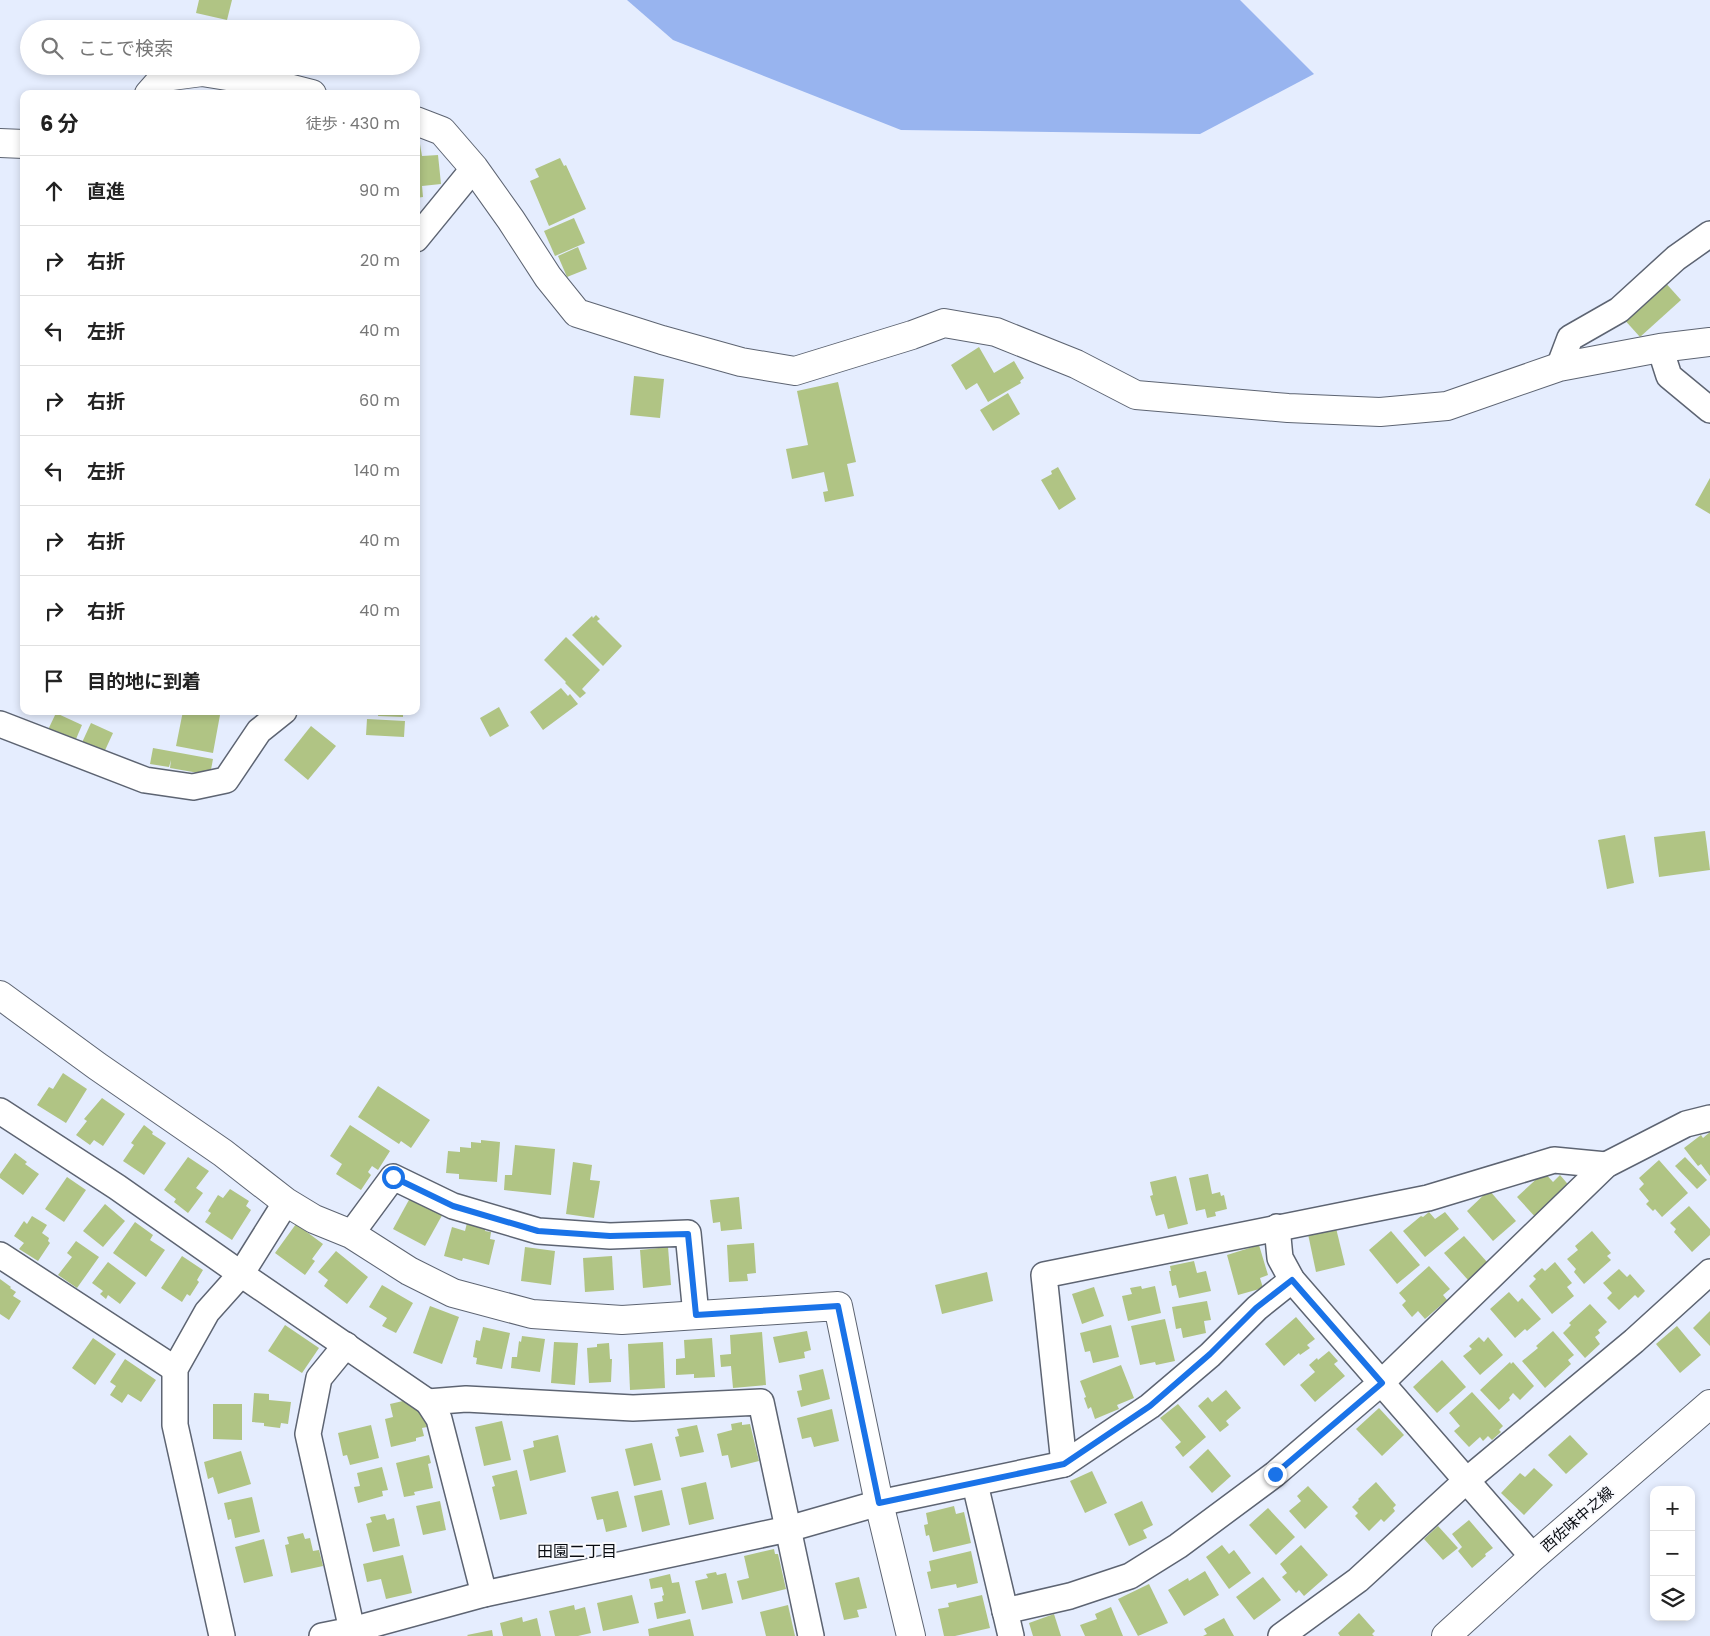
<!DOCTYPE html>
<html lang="ja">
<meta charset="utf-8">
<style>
:root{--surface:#fff;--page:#f6f6f6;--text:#222;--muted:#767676;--line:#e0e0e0}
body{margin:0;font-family:Poppins,"Noto Sans JP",sans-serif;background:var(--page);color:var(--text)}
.controls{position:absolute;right:15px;bottom:15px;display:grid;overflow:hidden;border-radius:10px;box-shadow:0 2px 8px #0003}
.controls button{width:45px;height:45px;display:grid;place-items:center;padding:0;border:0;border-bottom:1px solid var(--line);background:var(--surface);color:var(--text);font:25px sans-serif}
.stop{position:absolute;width:15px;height:15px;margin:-11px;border:4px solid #1a73e8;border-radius:50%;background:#fff}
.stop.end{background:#1a73e8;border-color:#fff;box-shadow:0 1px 5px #0008}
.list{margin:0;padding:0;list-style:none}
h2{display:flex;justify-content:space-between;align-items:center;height:65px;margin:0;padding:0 20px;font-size:21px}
h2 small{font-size:16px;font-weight:400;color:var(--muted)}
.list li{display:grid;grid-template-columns:32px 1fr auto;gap:15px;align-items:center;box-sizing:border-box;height:70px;padding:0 20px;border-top:1px solid var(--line)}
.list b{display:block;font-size:19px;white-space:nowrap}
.list em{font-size:16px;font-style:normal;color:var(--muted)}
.icon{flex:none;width:28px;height:28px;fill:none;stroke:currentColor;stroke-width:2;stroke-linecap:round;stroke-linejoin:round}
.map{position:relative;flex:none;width:1710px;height:1636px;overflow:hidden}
.search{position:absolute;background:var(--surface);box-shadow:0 2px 8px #0003;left:20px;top:20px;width:400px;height:55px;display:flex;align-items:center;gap:12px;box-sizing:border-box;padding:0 18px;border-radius:28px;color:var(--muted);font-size:19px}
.panel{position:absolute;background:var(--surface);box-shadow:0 2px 8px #0003;left:20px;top:90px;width:400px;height:625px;border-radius:10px}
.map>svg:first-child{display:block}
</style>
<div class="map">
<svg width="1710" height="1636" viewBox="0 0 1710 1636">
<rect width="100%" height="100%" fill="#e5edfe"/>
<path fill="#98b4ef" d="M627,0H1240L1314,74L1200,134L901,130L673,40Z"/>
<g fill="#b0c484">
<path d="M199,0H232L227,20L196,13Z"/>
<path d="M420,144L422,156L438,155L441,184L422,186L423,197L416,198V145Z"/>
<path d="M560,158L564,166L566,165L586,209L549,226L530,181L539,177L535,169Z"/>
<path d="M574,218L585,243L555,256L544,231Z"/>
<path d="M578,247L587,269L567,277L558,256Z"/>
<path d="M1663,280L1681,300L1640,337L1622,317Z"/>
<path d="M979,347L994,373L1014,361L1024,378L1020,381L1021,383L988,402L977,383L966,390L951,365Z"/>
<path d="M634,376L664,379L660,418L630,415Z"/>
<path d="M838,382L856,462L847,464L854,496L825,502L823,492L828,491L824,472L792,479L786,449L808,445L797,391Z"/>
<path d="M1008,393L1020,414L993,431L980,410Z"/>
<path d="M1058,467L1076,499L1059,510L1041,480L1052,474L1051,471Z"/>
<path d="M1710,478V514L1695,505Z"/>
<path d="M596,615L600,619L597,621L622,646L603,666L572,635L592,616L593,618Z"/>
<path d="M566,637L600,670L582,689L586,693L580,698L565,683L566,682L544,660Z"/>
<path d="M561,688L568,696L570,694L578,704L543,730L530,712Z"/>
<path d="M499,707L509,726L490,737L480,718Z"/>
<path d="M183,711H214L213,713L220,715L213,753L176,746Z"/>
<path d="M379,711H403V717L378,716Z"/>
<path d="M56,713L82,725L73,746L46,734Z"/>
<path d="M367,719L405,721L404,737L366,735Z"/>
<path d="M91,723L113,733L101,759L79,749Z"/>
<path d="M311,726L336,746L308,780L284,760Z"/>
<path d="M153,748L213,759L210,775L170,768L171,760L169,767L150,764Z"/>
<path d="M1705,831L1710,870L1659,877L1654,837Z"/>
<path d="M1625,835L1634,883L1607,889L1598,840Z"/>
<path d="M63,1073L87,1089L66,1123L37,1105L49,1087L53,1089Z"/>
<path d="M378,1086L430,1120L411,1148L401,1141L399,1144L358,1117Z"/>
<path d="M102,1098L125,1114L103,1146L94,1140L90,1145L76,1135L87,1121L84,1119Z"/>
<path d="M144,1125L153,1132L152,1134L166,1143L144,1175L123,1161L134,1145L131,1143Z"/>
<path d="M350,1125L390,1151L378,1170L372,1166L368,1172L371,1175L361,1190L336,1174L342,1164L330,1156Z"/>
<path d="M1710,1132V1176L1701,1164L1698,1166L1684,1148L1701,1135L1703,1138Z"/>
<path d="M481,1140L500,1142L497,1182L459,1179V1174L446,1173L448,1151L460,1152V1147L471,1148V1142L481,1143Z"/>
<path d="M515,1145L555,1149L551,1195L504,1190L505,1175H512Z"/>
<path d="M15,1153L27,1162L25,1164L39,1174L23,1195L0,1178V1174Z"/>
<path d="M188,1157L209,1171L196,1188L203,1193L188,1213L174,1202L176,1199L164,1190Z"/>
<path d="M1685,1157L1707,1180L1697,1189L1675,1166Z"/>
<path d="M1659,1160L1688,1193L1662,1217L1655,1209L1653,1211L1646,1204L1649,1201L1639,1189L1644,1184L1639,1178Z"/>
<path d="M573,1162L592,1165L590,1180L600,1181L594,1218L566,1214Z"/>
<path d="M1544,1172L1553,1182L1560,1175L1572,1189L1538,1220L1517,1197Z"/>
<path d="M1208,1174L1212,1194L1220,1192L1221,1196L1224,1195L1227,1209L1215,1212L1216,1216L1207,1218L1205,1209L1196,1211L1189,1178Z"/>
<path d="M1176,1176L1188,1224L1168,1229L1164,1214L1156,1216L1150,1196L1153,1195L1150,1182Z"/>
<path d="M67,1177L86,1190L64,1222L45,1209Z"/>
<path d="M230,1189L249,1201L246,1206L251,1210L232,1240L205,1222L211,1213L208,1211L218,1195L223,1198Z"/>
<path d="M1489,1190L1516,1221L1493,1241L1467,1211Z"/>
<path d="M739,1197L742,1229L721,1231L720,1222L713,1223L710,1200Z"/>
<path d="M410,1198L445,1210L425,1246L393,1229Z"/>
<path d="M105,1204L125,1221L103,1247L83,1231Z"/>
<path d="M1689,1206L1710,1229V1235L1692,1252L1674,1232L1676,1229L1670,1223Z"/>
<path d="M1429,1212L1435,1219L1445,1212L1459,1229L1425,1257L1403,1231L1421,1216L1423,1217Z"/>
<path d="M32,1216L47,1225L42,1233L49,1238L48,1241L50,1243L38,1261L19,1249L24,1243L14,1236L24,1221L27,1224Z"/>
<path d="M135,1222L153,1235L150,1240L165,1250L146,1277L113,1253Z"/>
<path d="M467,1223L486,1228L485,1231L491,1232L490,1239L495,1240L489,1265L463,1258L462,1261L444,1256L452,1227L465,1231Z"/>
<path d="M296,1224L323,1244L312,1259L315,1261L305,1275L275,1253Z"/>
<path d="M1336,1228L1345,1265L1316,1272L1308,1234Z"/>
<path d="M1391,1231L1420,1265L1397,1284L1369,1250Z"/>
<path d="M1592,1231L1611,1253L1607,1256L1611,1260L1584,1284L1574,1272L1576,1269L1567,1259L1578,1250L1575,1246Z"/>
<path d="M1464,1236L1487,1262L1468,1280L1444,1253Z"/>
<path d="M76,1241L99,1257L77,1288L58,1275L72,1257L67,1253Z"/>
<path d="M754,1243L756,1273L747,1274L748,1281L729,1282L727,1245Z"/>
<path d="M1259,1245L1268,1275L1260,1278L1263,1288L1238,1295L1227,1255Z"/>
<path d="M525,1247L555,1251L551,1285L521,1281Z"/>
<path d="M668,1247L671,1285L643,1288L640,1250Z"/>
<path d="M336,1251L368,1277L347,1304L324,1286L328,1280L318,1272Z"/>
<path d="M182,1256L203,1270L197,1280L199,1282L190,1296L187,1294L182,1302L161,1288Z"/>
<path d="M612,1256L614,1290L585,1292L583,1258Z"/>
<path d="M1194,1261L1197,1273L1206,1271L1211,1291L1179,1298L1176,1285L1172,1286L1169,1271H1171L1170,1266Z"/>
<path d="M108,1262L136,1283L120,1304L108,1295L106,1299L100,1294L103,1291L92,1283Z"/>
<path d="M1555,1262L1572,1283L1567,1287L1574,1296L1552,1314L1529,1286L1536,1279L1533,1276L1542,1268L1545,1271Z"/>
<path d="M1429,1266L1450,1289L1443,1295L1447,1300L1425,1319L1418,1311L1412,1317L1402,1305L1406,1301L1399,1293Z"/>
<path d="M1619,1269L1627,1277L1630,1274L1645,1291L1638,1298L1635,1295L1619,1310L1607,1298L1612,1293L1603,1283Z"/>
<path d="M987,1272L993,1301L942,1314L935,1285Z"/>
<path d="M0,1279L11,1287L10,1288L16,1292L13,1296L21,1301L9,1320L0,1314Z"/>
<path d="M382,1285L413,1303L396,1333L382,1326L387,1318L369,1307Z"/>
<path d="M1141,1286L1142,1289L1155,1286L1161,1313L1128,1321L1122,1296L1132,1294L1130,1288Z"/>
<path d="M1094,1287L1104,1316L1082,1324L1072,1294Z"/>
<path d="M1509,1292L1518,1302L1522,1298L1541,1319L1527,1331L1525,1329L1515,1338L1490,1309Z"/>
<path d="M1207,1301L1211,1320L1204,1321L1206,1333L1183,1338L1181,1328L1176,1329L1172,1307Z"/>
<path d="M1590,1304L1607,1322L1598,1330L1600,1333L1595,1337L1600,1344L1585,1358L1563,1333L1571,1325L1569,1323Z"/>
<path d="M430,1306L459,1317L442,1364L413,1353Z"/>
<path d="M1710,1311V1346L1693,1328Z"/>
<path d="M1296,1317L1315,1339L1307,1345L1310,1348L1300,1355L1299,1353L1284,1366L1265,1344Z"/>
<path d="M1165,1319L1175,1361L1156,1365L1155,1362L1140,1365L1131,1326Z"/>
<path d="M285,1325L319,1348L302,1373L268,1351Z"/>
<path d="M1111,1325L1119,1357L1093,1363L1090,1351L1085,1352L1080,1333Z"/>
<path d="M1677,1326L1701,1355L1680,1373L1656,1344Z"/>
<path d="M483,1327L510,1333L502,1369L476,1364L477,1358L473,1357L476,1340L480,1341Z"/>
<path d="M807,1331L811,1350L804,1352L805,1358L779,1363L773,1337Z"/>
<path d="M1553,1331L1574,1355L1568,1360L1571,1364L1545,1388L1522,1361L1538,1348L1536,1346Z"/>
<path d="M762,1332L766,1385L733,1388L731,1366L721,1367L720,1355L731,1354L730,1335Z"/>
<path d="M522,1336L545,1339L540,1372L511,1368L512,1357H517L519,1341L521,1342Z"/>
<path d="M1479,1337L1484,1342L1488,1337L1503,1355L1480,1375L1463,1356L1472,1349L1469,1346Z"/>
<path d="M93,1338L116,1354L95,1385L72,1368Z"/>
<path d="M712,1338L715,1377L694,1378V1374L676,1375V1359L685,1358L684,1340Z"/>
<path d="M554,1342L578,1343L575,1385L551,1383Z"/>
<path d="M663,1342L665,1388L630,1390L628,1344Z"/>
<path d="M609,1343L610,1359H612L611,1382L589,1383L587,1348L597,1347V1344Z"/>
<path d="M1329,1351L1338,1361L1334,1364L1345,1376L1315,1402L1300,1385L1315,1372L1309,1365L1317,1358L1318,1360Z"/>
<path d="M125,1359L156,1380L141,1402L128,1394L122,1403L110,1395L116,1386L110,1382Z"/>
<path d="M1442,1360L1466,1387L1437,1413L1413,1387Z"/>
<path d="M1510,1362L1511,1364L1513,1362L1534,1386L1520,1400L1513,1393L1509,1398L1510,1400L1499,1410L1480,1390Z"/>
<path d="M1121,1365L1134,1398L1117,1405L1119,1409L1095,1419L1091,1407L1088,1409L1084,1398L1086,1397L1080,1381Z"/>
<path d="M823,1369L830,1399L801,1407L797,1391L802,1390L799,1375Z"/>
<path d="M1226,1390L1241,1408L1226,1421L1229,1425L1220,1432L1198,1406L1208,1397L1212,1402Z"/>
<path d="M1472,1392L1503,1426L1499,1430L1501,1432L1492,1440L1488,1436L1483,1441L1480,1437L1469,1447L1454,1431L1460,1426L1449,1413Z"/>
<path d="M254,1393L269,1394V1400L291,1402L288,1424L281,1423L280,1428L264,1426V1423L252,1422Z"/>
<path d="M420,1397L427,1427L422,1428L424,1436L416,1438V1441L391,1447L385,1419L393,1417L390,1404Z"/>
<path d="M213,1404H242V1440L213,1439Z"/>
<path d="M1178,1404L1206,1437L1183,1457L1175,1447L1181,1442L1160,1418Z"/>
<path d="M1379,1408L1404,1435L1382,1456L1356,1429Z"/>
<path d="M832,1409L839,1441L814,1447L811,1437L802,1439L797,1418Z"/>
<path d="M502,1421L511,1460L484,1466L475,1427Z"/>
<path d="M742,1422V1425L750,1424L759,1461L731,1468L728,1455L722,1456L717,1434L732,1430L731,1424Z"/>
<path d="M371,1425L379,1458L350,1465L347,1455L343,1456L338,1433Z"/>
<path d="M697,1425L704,1452L680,1457L675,1437L679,1436L677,1429Z"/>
<path d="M558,1435L566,1472L530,1481L523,1450L534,1447L533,1441Z"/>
<path d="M1570,1435L1588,1454L1566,1474L1548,1455Z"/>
<path d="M652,1443L661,1480L634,1486L625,1449Z"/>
<path d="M1208,1449L1231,1476L1212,1493L1189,1467Z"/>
<path d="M241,1451L251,1484L218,1494L213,1477L208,1479L204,1462Z"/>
<path d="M429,1455L431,1463L428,1464L433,1488L414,1492L415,1495L404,1497L396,1463Z"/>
<path d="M382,1467L388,1490L382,1491L383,1496L358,1503L354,1487L360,1486L357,1473Z"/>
<path d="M1534,1468L1553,1485L1524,1515L1501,1493L1520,1473L1525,1477Z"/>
<path d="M517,1470L527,1514L500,1520L492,1487L495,1486L492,1476Z"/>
<path d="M1092,1471L1107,1503L1085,1513L1070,1481Z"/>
<path d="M706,1482L714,1519L689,1525L681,1488Z"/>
<path d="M1376,1482L1396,1505L1393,1508L1395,1511L1384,1522L1381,1519L1369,1531L1355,1516L1358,1513L1352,1507L1359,1500L1358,1499Z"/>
<path d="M1308,1486L1328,1507L1305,1529L1289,1511L1301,1501L1297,1496Z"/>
<path d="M662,1490L670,1525L642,1532L634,1496Z"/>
<path d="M618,1491L627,1527L606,1532L603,1519L597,1520L591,1497Z"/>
<path d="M252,1497L260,1532L235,1538L231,1519L228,1520L224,1503Z"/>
<path d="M440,1501L446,1530L423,1535L416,1506Z"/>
<path d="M1142,1501L1153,1525L1143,1530L1147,1538L1129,1546L1114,1514Z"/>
<path d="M954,1506L956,1514L964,1512L971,1543L933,1552L929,1535L926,1536L924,1525L928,1524L926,1513Z"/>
<path d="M1268,1508L1295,1537L1276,1555L1249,1525Z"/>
<path d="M385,1514L387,1520L394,1518L400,1546L373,1552L366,1524L372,1522L370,1517Z"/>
<path d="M1469,1520L1493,1548L1485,1554L1486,1556L1472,1568L1458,1551L1462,1547L1452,1534Z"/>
<path d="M1438,1526L1458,1548L1443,1560L1424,1539Z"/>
<path d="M303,1533L305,1539L310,1538L313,1551L319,1550L323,1566L291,1573L285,1545L289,1544L287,1537Z"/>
<path d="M264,1539L273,1576L244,1583L235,1547Z"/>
<path d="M1222,1545L1229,1554L1234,1550L1251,1573L1229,1589L1206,1557Z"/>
<path d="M1301,1545L1328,1575L1304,1596L1299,1590L1296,1593L1282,1577L1287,1573L1280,1564Z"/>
<path d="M774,1549L775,1554H778L786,1589L742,1600L737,1581L749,1578L744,1556Z"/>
<path d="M971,1551L978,1583L957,1588L956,1584L931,1589L927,1572L931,1571L929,1561Z"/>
<path d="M403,1555L412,1593L386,1599L381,1579L367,1582L363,1564Z"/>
<path d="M1205,1571L1219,1595L1184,1616L1168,1590L1188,1578L1189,1581Z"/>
<path d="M716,1572L717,1575L726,1573L733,1603L702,1610L695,1581L708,1578L706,1574Z"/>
<path d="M670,1574L672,1583L679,1582L686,1613L657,1619L654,1603L663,1601L662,1596L664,1595L662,1587L651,1589L649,1579Z"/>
<path d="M859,1577L867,1608L857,1610L859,1617L844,1620L835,1583Z"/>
<path d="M1263,1577L1281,1600L1254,1620L1236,1597Z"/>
<path d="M1149,1584L1168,1623L1138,1636L1118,1599Z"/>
<path d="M632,1595L639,1623L603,1631L597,1603Z"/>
<path d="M982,1595L990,1628L955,1636H944L938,1609L949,1607L948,1603Z"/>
<path d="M574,1605L575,1610L585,1607L591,1633L578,1636H555L549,1611Z"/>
<path d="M788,1605L795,1636H766L760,1612Z"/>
<path d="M1111,1607L1123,1636H1085L1080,1625L1097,1619L1095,1614Z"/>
<path d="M1359,1613L1375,1631L1372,1634L1374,1636H1340L1338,1633Z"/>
<path d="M1054,1614L1061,1636H1033L1029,1623Z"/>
<path d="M522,1617L523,1622L537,1618L541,1636H503L500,1623Z"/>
<path d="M1224,1618L1234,1636H1203L1207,1634L1204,1629Z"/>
<path d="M690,1619L694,1636H649L648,1629Z"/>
<path d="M492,1630L493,1636H468L467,1635Z"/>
</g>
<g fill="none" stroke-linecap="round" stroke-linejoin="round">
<defs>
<g id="minor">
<path d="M416,239L474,168"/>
<path d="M1660,348L1669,376L1710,410"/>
<path d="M1559,367L1570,338L1619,310L1676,258L1710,234"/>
<path d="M0,724L145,780L193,787L226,780L259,731L284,711"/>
<path d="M0,1111L117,1187L241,1274L428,1402L439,1419L484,1594"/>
<path d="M1277,1227L1280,1258L1292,1280L1533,1557"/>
<path d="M351,1234L393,1177L453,1206L538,1231L610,1236L688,1233L696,1315"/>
<path d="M0,1255L175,1369"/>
<path d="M346,1345L319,1378L308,1434L352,1630"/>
<path d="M428,1402L466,1399L633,1408L761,1402L811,1636"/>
<path d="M1064,1464L1044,1275L1428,1198L1554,1160L1606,1165"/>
<path d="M975,1484L1011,1636"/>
<path d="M1005,1611L1070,1596L1130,1576L1178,1546L1275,1474L1381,1383L1606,1165L1686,1124L1710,1118"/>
<path d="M222,1636L175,1425V1369L207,1312L241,1274L286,1202"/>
<path d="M322,1636L352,1630L484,1594L788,1529L879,1503L1064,1464L1150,1406L1210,1355L1257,1308L1292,1280"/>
<path d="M1281,1636L1358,1580L1467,1480L1634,1341L1710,1272"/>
</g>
<g id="tertiary">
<path d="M149,94L164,77L202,72L265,82L312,94"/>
<path d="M416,121L442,131L474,168L511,220L548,277L577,313L662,340L741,362L795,371L912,335L944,323L996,332L1076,364L1136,395L1288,408L1380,412L1447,406L1559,367L1660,348L1710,342"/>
<path d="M0,143L24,144"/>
<path d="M0,995L97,1066L223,1153L286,1202L314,1219L351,1234L409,1271L453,1293L532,1314L622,1320L838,1306L879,1503L911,1636"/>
</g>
<path id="secondary" d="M1446,1636L1533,1557L1710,1404"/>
</defs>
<use href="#minor" stroke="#5d6472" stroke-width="28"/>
<use href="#tertiary" stroke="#5d6472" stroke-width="30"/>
<use href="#secondary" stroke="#5d6472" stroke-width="30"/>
<use href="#minor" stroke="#fff" stroke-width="25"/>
<use href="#tertiary" stroke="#fff" stroke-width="28"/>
<use href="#secondary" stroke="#fff" stroke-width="28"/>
</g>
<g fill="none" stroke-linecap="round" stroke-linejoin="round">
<path stroke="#1a73e8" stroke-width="6" d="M393,1177L453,1206L538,1231L610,1236L688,1234L696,1315L838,1306L879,1503L1064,1464L1150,1406L1210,1354L1256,1308L1292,1280L1382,1383L1275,1474"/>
</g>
<g text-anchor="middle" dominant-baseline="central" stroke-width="4" stroke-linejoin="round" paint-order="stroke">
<g font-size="15" fill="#090c11" stroke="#f9fafe">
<text transform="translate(1577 1519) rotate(-41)">西佐味中之線</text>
</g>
<g font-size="16" fill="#090c11" stroke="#f9fafe">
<text x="577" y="1551">田園二丁目</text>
</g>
</g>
</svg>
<div class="controls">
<button>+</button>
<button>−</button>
<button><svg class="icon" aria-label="layers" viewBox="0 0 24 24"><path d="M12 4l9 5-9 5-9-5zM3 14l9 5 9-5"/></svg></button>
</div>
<div class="stop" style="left:393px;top:1177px"></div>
<div class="stop end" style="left:1275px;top:1474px"></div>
<div class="search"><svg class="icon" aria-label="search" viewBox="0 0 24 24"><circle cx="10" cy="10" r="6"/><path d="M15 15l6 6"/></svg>ここで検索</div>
<section class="panel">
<h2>6 分<small>徒歩 · 430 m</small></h2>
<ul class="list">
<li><svg class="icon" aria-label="ahead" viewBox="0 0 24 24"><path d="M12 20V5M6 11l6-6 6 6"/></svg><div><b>直進</b></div><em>90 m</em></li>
<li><svg class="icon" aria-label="right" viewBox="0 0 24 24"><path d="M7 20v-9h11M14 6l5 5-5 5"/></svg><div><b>右折</b></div><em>20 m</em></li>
<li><svg class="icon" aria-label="left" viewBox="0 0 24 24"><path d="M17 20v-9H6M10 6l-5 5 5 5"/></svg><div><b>左折</b></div><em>40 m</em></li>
<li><svg class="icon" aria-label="right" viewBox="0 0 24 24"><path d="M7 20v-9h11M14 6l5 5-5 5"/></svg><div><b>右折</b></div><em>60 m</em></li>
<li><svg class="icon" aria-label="left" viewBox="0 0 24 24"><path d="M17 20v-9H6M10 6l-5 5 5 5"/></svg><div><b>左折</b></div><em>140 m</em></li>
<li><svg class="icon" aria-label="right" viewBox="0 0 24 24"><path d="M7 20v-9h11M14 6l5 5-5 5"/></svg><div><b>右折</b></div><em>40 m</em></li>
<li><svg class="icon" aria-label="right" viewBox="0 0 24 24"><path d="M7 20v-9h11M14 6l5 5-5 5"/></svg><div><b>右折</b></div><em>40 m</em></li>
<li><svg class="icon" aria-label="arrive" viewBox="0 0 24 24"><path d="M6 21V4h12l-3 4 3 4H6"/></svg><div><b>目的地に到着</b></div></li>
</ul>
</section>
</div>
